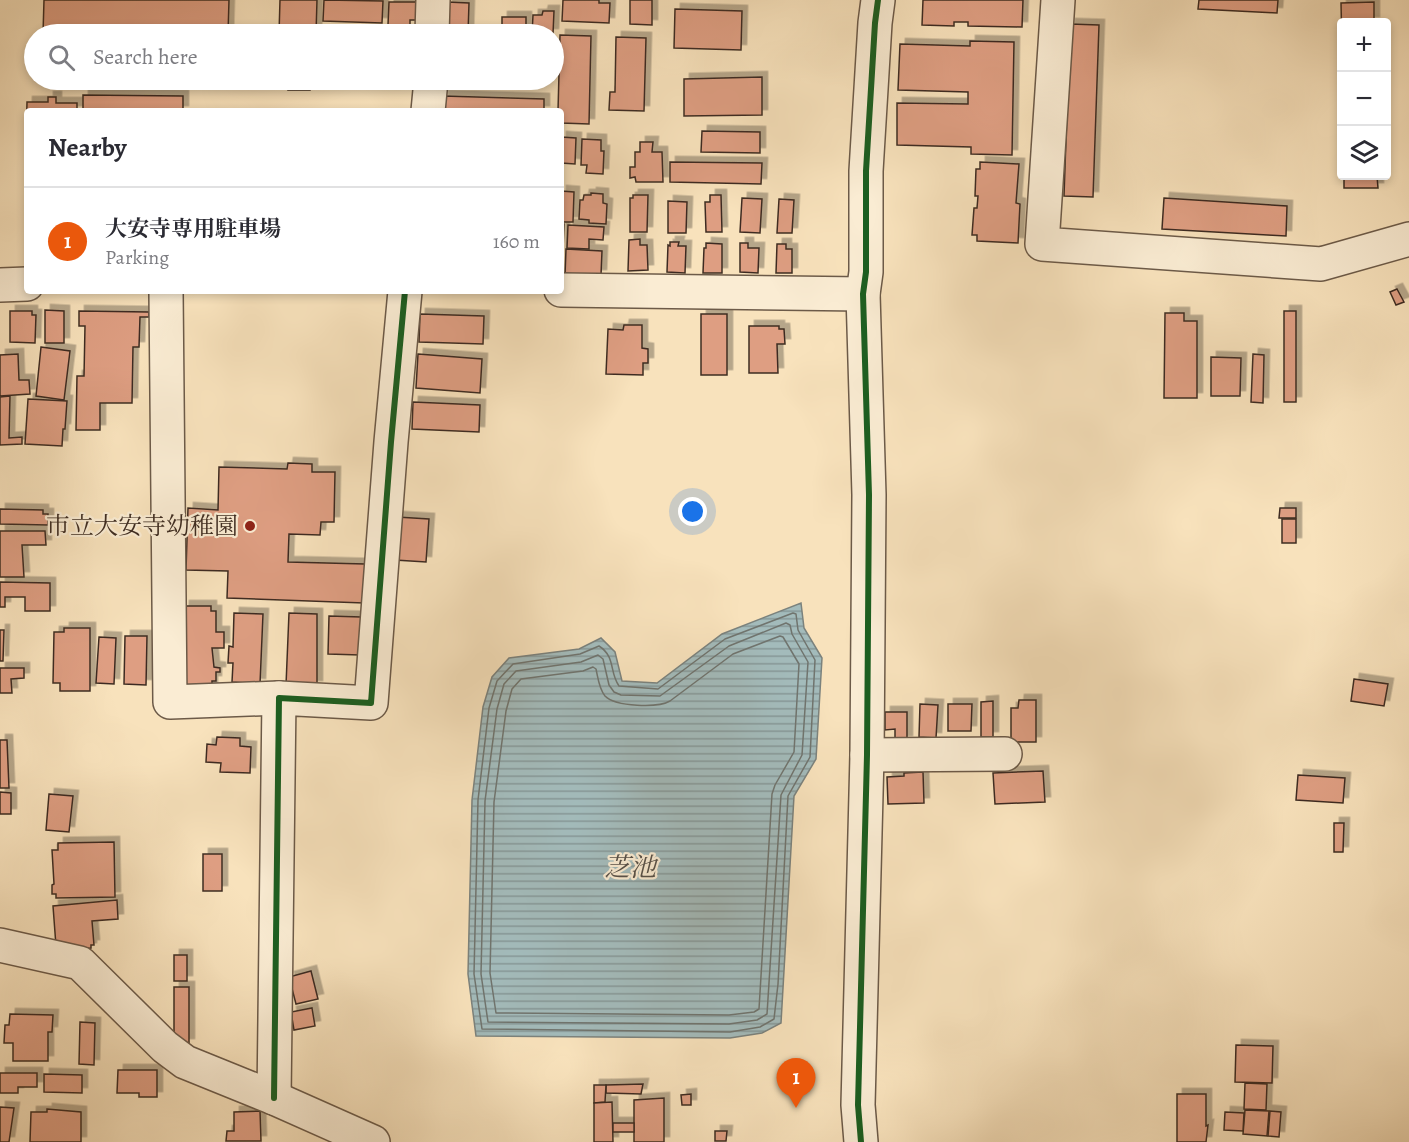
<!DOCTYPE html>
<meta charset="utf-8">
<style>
:root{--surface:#fff;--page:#f2f2f3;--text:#2b2b33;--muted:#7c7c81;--line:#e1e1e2;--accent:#ea580c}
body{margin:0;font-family:Alegreya,"Noto Serif JP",serif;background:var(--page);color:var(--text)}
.controls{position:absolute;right:18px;top:18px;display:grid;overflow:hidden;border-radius:6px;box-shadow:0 3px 9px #0003}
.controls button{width:54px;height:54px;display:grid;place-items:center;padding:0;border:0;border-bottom:2px solid var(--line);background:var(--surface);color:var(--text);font:30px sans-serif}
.you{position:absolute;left:693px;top:512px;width:21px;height:21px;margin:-15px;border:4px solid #fff;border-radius:50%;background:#1a73e8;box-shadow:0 0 0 9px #1a73e833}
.badge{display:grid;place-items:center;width:39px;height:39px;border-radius:50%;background:var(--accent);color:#fff;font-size:20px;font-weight:700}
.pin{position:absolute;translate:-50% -50px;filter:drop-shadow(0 2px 3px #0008)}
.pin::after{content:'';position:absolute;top:32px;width:21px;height:18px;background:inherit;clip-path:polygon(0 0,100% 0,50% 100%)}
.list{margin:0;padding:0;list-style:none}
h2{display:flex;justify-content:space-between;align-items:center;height:78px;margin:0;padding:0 24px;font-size:26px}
h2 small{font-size:20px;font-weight:400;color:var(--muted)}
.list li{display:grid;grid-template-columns:39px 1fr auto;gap:18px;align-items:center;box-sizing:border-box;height:108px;padding:0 24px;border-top:2px solid var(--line)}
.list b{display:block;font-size:22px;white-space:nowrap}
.list p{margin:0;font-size:20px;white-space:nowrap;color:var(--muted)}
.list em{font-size:20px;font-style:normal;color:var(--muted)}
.icon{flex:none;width:33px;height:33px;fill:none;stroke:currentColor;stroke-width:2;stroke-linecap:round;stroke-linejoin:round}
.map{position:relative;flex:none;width:1409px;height:1142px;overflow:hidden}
.search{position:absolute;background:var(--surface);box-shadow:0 3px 9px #0003;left:24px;top:24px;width:540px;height:66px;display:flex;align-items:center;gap:15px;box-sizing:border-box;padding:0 21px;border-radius:33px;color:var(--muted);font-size:22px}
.panel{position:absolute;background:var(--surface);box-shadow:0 3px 9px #0003;left:24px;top:108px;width:540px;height:186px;border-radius:6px}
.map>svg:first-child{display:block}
</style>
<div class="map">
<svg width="1409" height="1142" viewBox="0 0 1409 1142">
<defs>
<pattern id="water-rules" width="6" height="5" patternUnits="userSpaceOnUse" patternTransform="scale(1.5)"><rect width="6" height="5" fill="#a3bbbb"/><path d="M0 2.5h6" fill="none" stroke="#869898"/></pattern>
<filter id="shadow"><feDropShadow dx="5.5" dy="-5.5" stdDeviation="0" flood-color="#0004"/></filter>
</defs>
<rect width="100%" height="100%" fill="#f8e2bc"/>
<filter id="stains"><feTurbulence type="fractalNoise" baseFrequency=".00333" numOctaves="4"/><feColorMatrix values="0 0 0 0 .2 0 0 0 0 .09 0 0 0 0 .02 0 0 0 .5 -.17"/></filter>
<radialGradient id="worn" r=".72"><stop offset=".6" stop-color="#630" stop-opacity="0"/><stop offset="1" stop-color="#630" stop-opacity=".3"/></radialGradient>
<path fill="url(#water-rules)" stroke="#7b827d" stroke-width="1.5" d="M801,603L804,628L822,658L816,759L794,796L781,1023L762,1033L730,1038L476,1036L468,974L472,800L483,707L492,677L509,658L579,649L601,638L615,652L622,681L657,683L722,634Z"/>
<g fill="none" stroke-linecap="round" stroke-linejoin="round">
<g stroke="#70746e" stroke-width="1.5">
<path d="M793,613L796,614L798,630L815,660L810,757L788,796L778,984L774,1019L760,1027L730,1032L482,1029L474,974L478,800L489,708L497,681L513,664L580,654L599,646C616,657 609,672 619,686L658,689L725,639Z"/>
<path d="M786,623L790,625L792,634L808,662L802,755L781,795L767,1014L757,1020L729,1024L488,1022L481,974L485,801L497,709L504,684L516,671L581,662L598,655L603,659L609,685L614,692L621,695L660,696L729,646Z"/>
<path d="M780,636L783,637L799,664L794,752L775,785L772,794L759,1009L754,1012L729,1015L496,1013L490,973L494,802L506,711L512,689L521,679L583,671L593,667L596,669C598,678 599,689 605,696C616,707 658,708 670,701L733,654Z"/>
</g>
</g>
<g fill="#de9e82" stroke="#3e2c21" stroke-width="1.5" filter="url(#shadow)">
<path d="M44,0H229L228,34H43Z"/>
<path d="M280,0H317L316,34H279Z"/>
<path d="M324,0L383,1L382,23L323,21Z"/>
<path d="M563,0H599V3H610L609,23L562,21Z"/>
<path d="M630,0H652V25L630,24Z"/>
<path d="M923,0H1023L1022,27L968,26V22H954V26L922,25Z"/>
<path d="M1199,0H1278L1277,13L1198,9Z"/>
<path d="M389,2H418V20H410V25H388Z"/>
<path d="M447,2L469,3L468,34H447Z"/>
<path d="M1374,2V22H1342V50L1341,3Z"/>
<path d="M675,9L742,11L741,50L674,48Z"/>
<path d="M543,11H554L553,34H532L533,15H542Z"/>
<rect x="502" y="17" width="24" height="17"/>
<path d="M1070,24L1099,25L1093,197L1064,196Z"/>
<path d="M560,35L591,36L589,124L561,123V111H558Z"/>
<path d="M616,37L646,38L644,111L609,110L610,92H615Z"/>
<path d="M970,41L1014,42L1012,155L971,154V147L897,145V103L968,104V92L898,90L900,44L970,46Z"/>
<path d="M762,77V115L684,116V79Z"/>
<path d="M289,80H310V90H288Z"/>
<path d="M83,95L183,96V111H83Z"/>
<path d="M443,96L544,99V111H443Z"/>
<path d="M48,97H56V103H77V111H27L26,145L27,102H48Z"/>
<path d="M702,131L760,132V153L701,152Z"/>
<path d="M561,137L576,138L575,164L561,163Z"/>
<path d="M582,139L601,140V151H604L603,174L586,173L587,165H581Z"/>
<path d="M640,142H653L652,152H662L663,182H636L635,177L630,178V167H635V152H640Z"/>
<path d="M670,162L762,163L761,184L670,182Z"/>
<path d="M980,162L1019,164L1016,203L1020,204L1018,243L977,241V235H972L974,208H977L978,196H975L976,169H980Z"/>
<path d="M1344,176H1377L1378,188H1344Z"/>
<path d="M561,191L574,192L573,222H561Z"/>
<path d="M591,193L603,194V203L607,204L606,224L589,223V220L579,219L580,200H583L584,195H591Z"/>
<path d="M633,195H648L647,232H630V198H633Z"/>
<path d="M710,195H721L722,232H706L705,202H710Z"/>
<path d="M742,198L762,199L760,233L740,232Z"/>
<path d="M1164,198L1287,206L1286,236L1162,229Z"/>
<path d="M779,199L794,200L792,233H777Z"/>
<path d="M668,201L687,202L686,233H668Z"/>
<path d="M561,224H564L562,276H561Z"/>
<path d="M568,225L604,227L603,240L589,239V249L567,248Z"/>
<path d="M640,239V245H647L648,270L628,271L629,240Z"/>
<path d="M670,242H679L678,246H686L685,273L667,272L668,245L670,246Z"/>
<path d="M706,243L722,244V273H703L704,248H706Z"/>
<path d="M740,243H748V248H759L758,273L740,272Z"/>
<path d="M777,244H786V249H792V273H776Z"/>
<path d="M566,249L602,251L601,275H565Z"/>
<path d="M1397,289L1404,302L1396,305L1390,292Z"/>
<path d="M45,310L64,311V343H45Z"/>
<path d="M10,311H32V315H36L35,343L10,342Z"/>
<path d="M79,311L149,312V317H140L139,347H133L132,403H100V430H76L77,376H84L85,326H79Z"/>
<rect x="1284" y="311" width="12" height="91"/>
<path d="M1165,313H1184V321H1197V398H1164Z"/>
<path d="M420,314L484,316L483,344L419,342Z"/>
<rect x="701" y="314" width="26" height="61"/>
<path d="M624,325H642V348L648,349V363H643V375L606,374L608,329L623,330Z"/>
<path d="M749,326H779V329H784L785,344H777L778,373H749Z"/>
<path d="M41,347L70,351L64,400L36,396Z"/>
<path d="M18,354L19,380H29L30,394L0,396V355Z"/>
<path d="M418,354L482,359L480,393L416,388Z"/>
<path d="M1253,354L1264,355L1263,403L1251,402Z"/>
<path d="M1211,357L1241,358L1240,396H1211Z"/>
<path d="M10,396L9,438L22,437V444L0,445V397Z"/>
<path d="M28,399L67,401L65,429H63L62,446L25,444Z"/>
<path d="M413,402L480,405L479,432L412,429Z"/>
<path d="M288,463L312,464V472H335L334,522H321L320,535L289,534L288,562L365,564L364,603L227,598L228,571L186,570L188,508L218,510L219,467L287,469Z"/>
<path d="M1280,508H1296V518H1279Z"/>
<path d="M0,509L43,510V514H48V525L0,524Z"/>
<path d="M397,517L429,519L426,562L395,560Z"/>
<rect x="1282" y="519" width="14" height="24"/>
<path d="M0,531H45L46,545H22L24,577H0Z"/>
<path d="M0,582L50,583V611H25V597H5V607H0Z"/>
<path d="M184,606H211V611H216V632H224V648H212L214,667L220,668V672H216V681H212V692H180Z"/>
<path d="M234,613L263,614L260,684L232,682L233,663H228L229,646L233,647Z"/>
<path d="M289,613L317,614V686L286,685Z"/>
<path d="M329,616L361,617L360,655L328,654Z"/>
<path d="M64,628H90V691H60V683H53L54,632H64Z"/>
<path d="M0,630H4L3,661H0Z"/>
<path d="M125,636H147L146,685L124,684Z"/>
<path d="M99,637L116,638L114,684L96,683Z"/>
<path d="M0,668H24V678L11,679L12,693H0Z"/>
<path d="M1354,679L1388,684L1384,706L1351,701Z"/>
<path d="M1019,700H1036V742H1011V708H1018Z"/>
<path d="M993,701V737H981V702Z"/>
<path d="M920,704L938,705L936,738L919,737Z"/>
<path d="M948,704H972L971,731H948Z"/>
<path d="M885,712H907V741H895V729L885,730Z"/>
<path d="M217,737L240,738V746L251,747L250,773L220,772L221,763L206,762L207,744L216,745Z"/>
<path d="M0,740H7L9,788H0Z"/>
<path d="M1043,771L1045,802L995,804L993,773Z"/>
<path d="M923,772L924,803L888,804L887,777L904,776V773Z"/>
<path d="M1298,775L1345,778L1343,803L1296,800Z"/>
<path d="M0,792L11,793V814H0Z"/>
<path d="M49,794L73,796L69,832L46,830Z"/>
<path d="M1334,823H1344L1343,852H1334Z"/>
<path d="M114,842L115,897L56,898V894H52V885L54,884L52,850H58V843Z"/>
<rect x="203" y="854" width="19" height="37"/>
<path d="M117,900L118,919L92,921L94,945H91V948L72,950L56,946L53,906Z"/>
<rect x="174" y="955" width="13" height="26"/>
<path d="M311,971L318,999L296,1004L289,977Z"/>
<rect x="174" y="987" width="15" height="57"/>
<path d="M312,1008L315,1026L294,1030L291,1012Z"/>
<path d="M10,1014L53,1015L52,1032H48V1061H13V1043H4L5,1025H9Z"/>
<path d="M80,1022L95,1023L94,1065L79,1064Z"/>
<path d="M1236,1045L1273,1046L1272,1083L1235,1082Z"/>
<path d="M118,1070H157V1097H139V1093H117Z"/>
<path d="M0,1073H37V1087H18V1093H0Z"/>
<path d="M44,1074L82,1075V1093L44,1092Z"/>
<path d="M1245,1083L1267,1084L1266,1110L1244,1109Z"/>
<path d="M643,1084L641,1094L606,1093V1085Z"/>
<path d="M594,1085H606L605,1102L594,1103Z"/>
<path d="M691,1094V1105H682L681,1095Z"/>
<path d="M1177,1094H1206V1126L1208,1125L1206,1142H1177Z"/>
<path d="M664,1098V1142H634V1100Z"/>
<path d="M612,1102L613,1142H594V1103Z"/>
<path d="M0,1107L14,1108L9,1142H0Z"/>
<path d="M47,1109L81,1112V1142H30L31,1112H47Z"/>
<path d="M1245,1110L1269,1111L1267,1136L1243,1134Z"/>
<path d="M260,1111L261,1141H226L227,1131H234V1112Z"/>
<path d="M1270,1111L1281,1112L1279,1137L1268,1136Z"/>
<path d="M1225,1112L1244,1113L1243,1131L1224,1130Z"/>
<rect x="613" y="1123" width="21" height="9"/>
<path d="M715,1131H727L726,1141H715Z"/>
</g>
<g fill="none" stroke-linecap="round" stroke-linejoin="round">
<defs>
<g id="minor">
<path d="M1058,0L1042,244L1321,264L1409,239"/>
<path d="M432,34L433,0"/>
<path d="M428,111L431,80"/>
<path d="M0,285L27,284"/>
<path d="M561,290L863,294"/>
<path d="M166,291L170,702L279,698"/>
<path d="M867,755L1005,754"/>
<path d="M0,945L80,963L165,1047L185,1062L274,1098L373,1142"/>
<path d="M274,1098L279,698L371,703L391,442L405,291"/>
<path d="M861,1142L858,1105L867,755L869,495L863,294L866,272V171L875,23L878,0"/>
</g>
</defs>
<use href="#minor" stroke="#6c5a48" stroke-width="36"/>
<use href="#minor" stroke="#faecd3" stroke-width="33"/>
<defs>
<g id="cycleway">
<path d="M274,1098L279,698L371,703L391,442L405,291"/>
<path d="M861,1142L858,1105L867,755L869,495L863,294L866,272V171L875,23L878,0"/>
</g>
</defs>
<use href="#cycleway" stroke="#faecd3" stroke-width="10"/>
<use href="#cycleway" stroke="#1b5e20" stroke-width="6"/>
</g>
<circle fill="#8f2418" stroke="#faecd3" stroke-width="2" cx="250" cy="526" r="6"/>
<g text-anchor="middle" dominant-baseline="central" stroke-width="4.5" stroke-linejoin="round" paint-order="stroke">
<g font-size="24" fill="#3e2c21" stroke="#faecd3" text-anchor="end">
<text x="238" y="526">市立大安寺幼稚園</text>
</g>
<g font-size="26" font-style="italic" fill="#575048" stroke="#faecd3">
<text x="630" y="867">芝池</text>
</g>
</g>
<rect width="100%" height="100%" filter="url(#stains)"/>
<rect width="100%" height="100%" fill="url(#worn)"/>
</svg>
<div class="controls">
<button>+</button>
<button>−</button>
<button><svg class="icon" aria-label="layers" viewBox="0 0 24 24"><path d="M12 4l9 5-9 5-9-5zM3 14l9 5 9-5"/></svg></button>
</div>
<div class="you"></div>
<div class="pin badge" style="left:796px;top:1108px">1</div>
<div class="search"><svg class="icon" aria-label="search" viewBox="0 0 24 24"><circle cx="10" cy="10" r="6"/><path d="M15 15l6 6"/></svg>Search here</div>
<section class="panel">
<h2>Nearby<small></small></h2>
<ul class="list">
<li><span class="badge">1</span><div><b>大安寺専用駐車場</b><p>Parking</p></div><em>160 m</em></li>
</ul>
</section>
</div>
